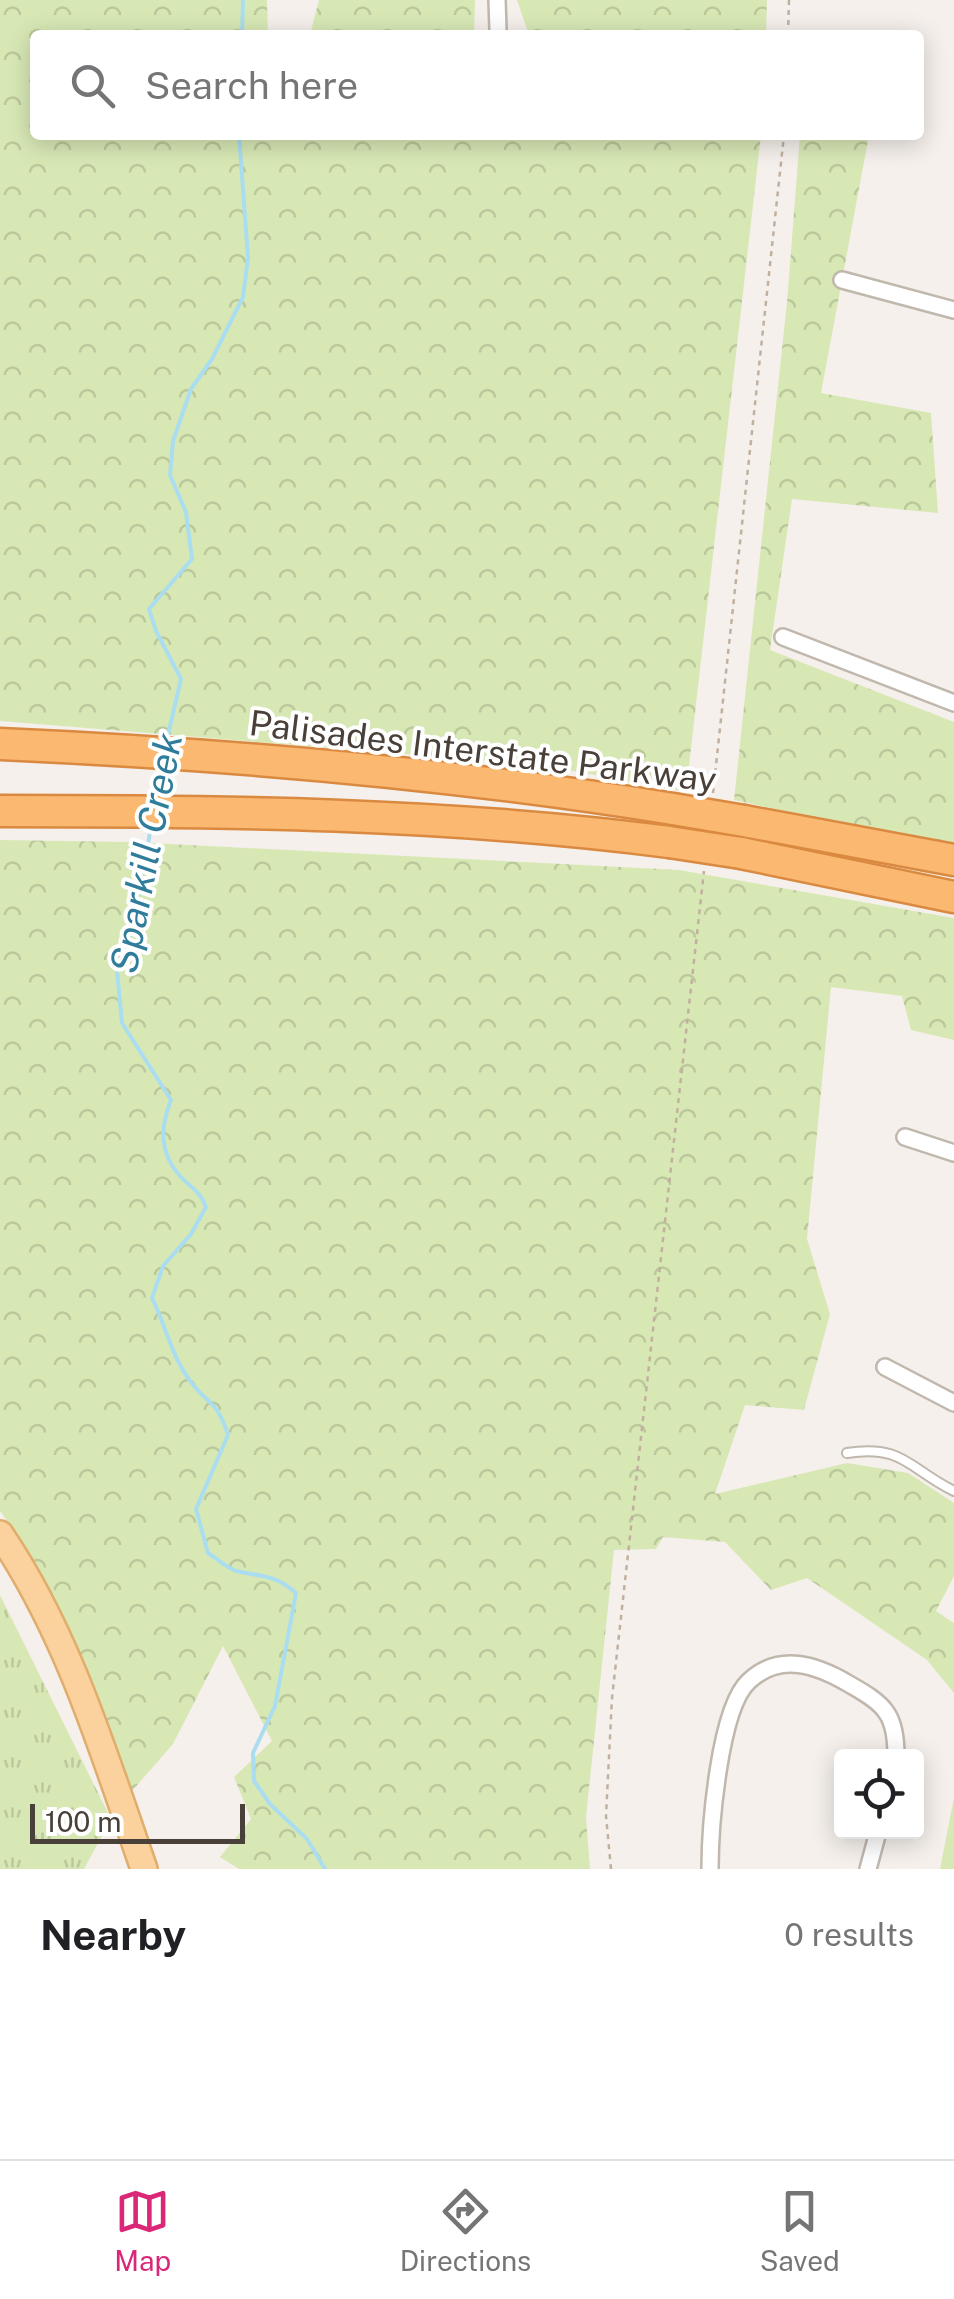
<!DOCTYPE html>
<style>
:root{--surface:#fff;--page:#f6f6f6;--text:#202124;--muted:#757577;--line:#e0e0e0;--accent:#db2777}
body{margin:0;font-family:"Public Sans",sans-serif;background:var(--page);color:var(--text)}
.controls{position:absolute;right:30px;bottom:30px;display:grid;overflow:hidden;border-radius:10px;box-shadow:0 5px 25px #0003}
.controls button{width:90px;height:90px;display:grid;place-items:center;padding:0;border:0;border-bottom:2px solid var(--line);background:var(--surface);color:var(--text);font:50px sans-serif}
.scale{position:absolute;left:30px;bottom:25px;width:215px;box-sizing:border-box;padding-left:10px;border:5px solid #494039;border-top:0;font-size:28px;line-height:35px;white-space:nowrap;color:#494039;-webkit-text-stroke:8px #fff;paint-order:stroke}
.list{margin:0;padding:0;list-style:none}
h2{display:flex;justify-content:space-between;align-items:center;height:130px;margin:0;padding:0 40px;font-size:42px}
h2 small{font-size:32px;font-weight:400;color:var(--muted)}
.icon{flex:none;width:55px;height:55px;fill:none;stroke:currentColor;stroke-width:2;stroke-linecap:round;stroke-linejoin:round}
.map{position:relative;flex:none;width:954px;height:1869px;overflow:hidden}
.search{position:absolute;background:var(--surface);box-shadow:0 5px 25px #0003;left:30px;right:30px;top:30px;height:110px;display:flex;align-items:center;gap:25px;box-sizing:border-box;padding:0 35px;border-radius:10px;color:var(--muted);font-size:38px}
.sheet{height:290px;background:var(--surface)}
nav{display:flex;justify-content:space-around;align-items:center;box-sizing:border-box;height:140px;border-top:2px solid var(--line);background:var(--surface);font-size:28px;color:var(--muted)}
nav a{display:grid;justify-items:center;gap:5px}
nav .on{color:var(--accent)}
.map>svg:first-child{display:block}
</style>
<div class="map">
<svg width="954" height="1869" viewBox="0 0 954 1869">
<defs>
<pattern id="grass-tufts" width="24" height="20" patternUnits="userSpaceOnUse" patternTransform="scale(2.5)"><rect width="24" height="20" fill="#d8e8b5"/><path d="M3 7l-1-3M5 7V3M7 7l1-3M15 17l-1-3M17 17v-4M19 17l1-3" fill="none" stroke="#bbc89c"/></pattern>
<pattern id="forest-crowns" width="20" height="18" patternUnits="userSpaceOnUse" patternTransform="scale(2.5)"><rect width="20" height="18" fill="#d8e8b5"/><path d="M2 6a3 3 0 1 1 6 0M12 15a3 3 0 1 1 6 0" fill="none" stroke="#bbc89c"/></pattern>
</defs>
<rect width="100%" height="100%" fill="#f5f0eb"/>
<path fill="url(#grass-tufts)" d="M0,1595L111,1819L84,1869H0Z"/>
<g fill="url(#forest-crowns)">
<path d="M0,0H267L268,35H35V135H761L686,792L541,765L0,721Z"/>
<path d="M319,0H475L474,35H310Z"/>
<path d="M517,0H767L766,35H529Z"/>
<path d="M800,135H869L821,393L931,413L938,513L792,499L770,650L954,722V848L734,800L787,302Z"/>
<path d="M0,840L131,842L679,870L954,918V1040L911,1030L902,996L831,987L807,1239L830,1314L804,1410L745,1405L715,1494L847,1463L908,1473L954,1503V1576L936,1611L954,1623V1693L927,1660L807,1578L771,1590L725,1542L663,1537L656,1549L614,1550L586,1817L590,1869H239L220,1857L251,1819L234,1777L272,1741L223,1646L173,1744L132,1791C98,1693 61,1595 0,1511Z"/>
<path d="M954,1797V1869H940Z"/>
</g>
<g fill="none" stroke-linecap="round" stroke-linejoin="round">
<g stroke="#aaddef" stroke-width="4">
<path d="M242,35L243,0"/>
<path d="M167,739L181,679L156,631L149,609L192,559L186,512L170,475L173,441L191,389L212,359L243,297L248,258L239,135"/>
<path d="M156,798L162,768"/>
<path d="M152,822L132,930L117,970L122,1023L171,1100C160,1128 159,1153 180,1176C190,1187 201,1192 206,1207L191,1234L163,1266L152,1298C165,1324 171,1354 188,1378C206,1405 216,1397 228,1435L196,1509L208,1553C217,1559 227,1568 236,1571C263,1577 274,1574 296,1593L275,1706L253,1753L254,1781L270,1804L307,1839L325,1869"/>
</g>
<defs>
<path id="service" d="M847,1453C903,1444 909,1469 954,1491"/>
<g id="minor">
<path d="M497,0L498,30"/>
<path d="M842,280L954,310"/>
<path d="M783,637L954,703"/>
<path d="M905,1137L954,1153"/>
<path d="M885,1367L954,1403"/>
<path d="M710,1869C710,1829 719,1708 749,1681C780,1652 817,1665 849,1684C861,1691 878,1700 886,1712C895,1724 896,1742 896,1756"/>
<path d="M868,1869L878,1832"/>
</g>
<path id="primary" d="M0,1534C69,1636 104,1754 144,1869"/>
<g id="motorway">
<path d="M0,744C225,754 450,773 673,809"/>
<path d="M0,811C226,811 444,813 669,842"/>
<path d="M744,821L954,860"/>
<path d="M741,853L954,897"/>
</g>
</defs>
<use href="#service" stroke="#c0b7ad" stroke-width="12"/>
<use href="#minor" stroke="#c0b7ad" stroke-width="20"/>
<use href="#primary" stroke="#e1ad6d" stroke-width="30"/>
<use href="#motorway" stroke="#da8a40" stroke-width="35"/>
<g stroke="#c2b09f" stroke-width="2.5" stroke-dasharray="5 5" stroke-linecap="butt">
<path d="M788,35L789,0"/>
<path d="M713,793L784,135"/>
<path d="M611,1869L606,1816L612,1698L704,871"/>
</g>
<use href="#service" stroke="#fff" stroke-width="8"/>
<use href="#minor" stroke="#fff" stroke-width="15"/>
<use href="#primary" stroke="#fbd29e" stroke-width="25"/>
<use href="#motorway" stroke="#fab871" stroke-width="30"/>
<defs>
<g id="motorway-bridge">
<path d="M673,809L744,821"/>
<path d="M669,842L741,853"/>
</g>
</defs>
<use href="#motorway-bridge" stroke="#da8a40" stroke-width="35" stroke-linecap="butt"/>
<use href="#motorway-bridge" stroke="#fab871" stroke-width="30"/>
</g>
<g text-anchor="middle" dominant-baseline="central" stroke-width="8" stroke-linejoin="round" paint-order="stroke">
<g font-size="35" fill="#494039" stroke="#fff">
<text transform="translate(483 751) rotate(7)">Palisades Interstate Parkway</text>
</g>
<g font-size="38" font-style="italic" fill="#2f7d9b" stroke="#fff">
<text transform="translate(146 853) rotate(-79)">Sparkill Creek</text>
</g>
</g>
</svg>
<div class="controls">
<button><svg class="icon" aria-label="locate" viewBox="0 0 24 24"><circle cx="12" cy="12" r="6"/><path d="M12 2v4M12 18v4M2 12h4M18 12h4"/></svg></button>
</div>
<div class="scale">100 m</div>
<div class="search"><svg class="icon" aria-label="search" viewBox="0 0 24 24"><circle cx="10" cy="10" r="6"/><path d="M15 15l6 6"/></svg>Search here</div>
</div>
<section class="sheet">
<h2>Nearby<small>0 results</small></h2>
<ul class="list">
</ul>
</section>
<nav>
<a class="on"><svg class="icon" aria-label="map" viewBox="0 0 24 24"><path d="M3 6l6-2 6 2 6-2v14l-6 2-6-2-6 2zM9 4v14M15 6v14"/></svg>Map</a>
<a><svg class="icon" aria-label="directions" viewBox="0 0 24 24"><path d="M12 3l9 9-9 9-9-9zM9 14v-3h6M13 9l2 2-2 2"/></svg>Directions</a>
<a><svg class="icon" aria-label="saved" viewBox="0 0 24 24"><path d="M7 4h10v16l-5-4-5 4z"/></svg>Saved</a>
</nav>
